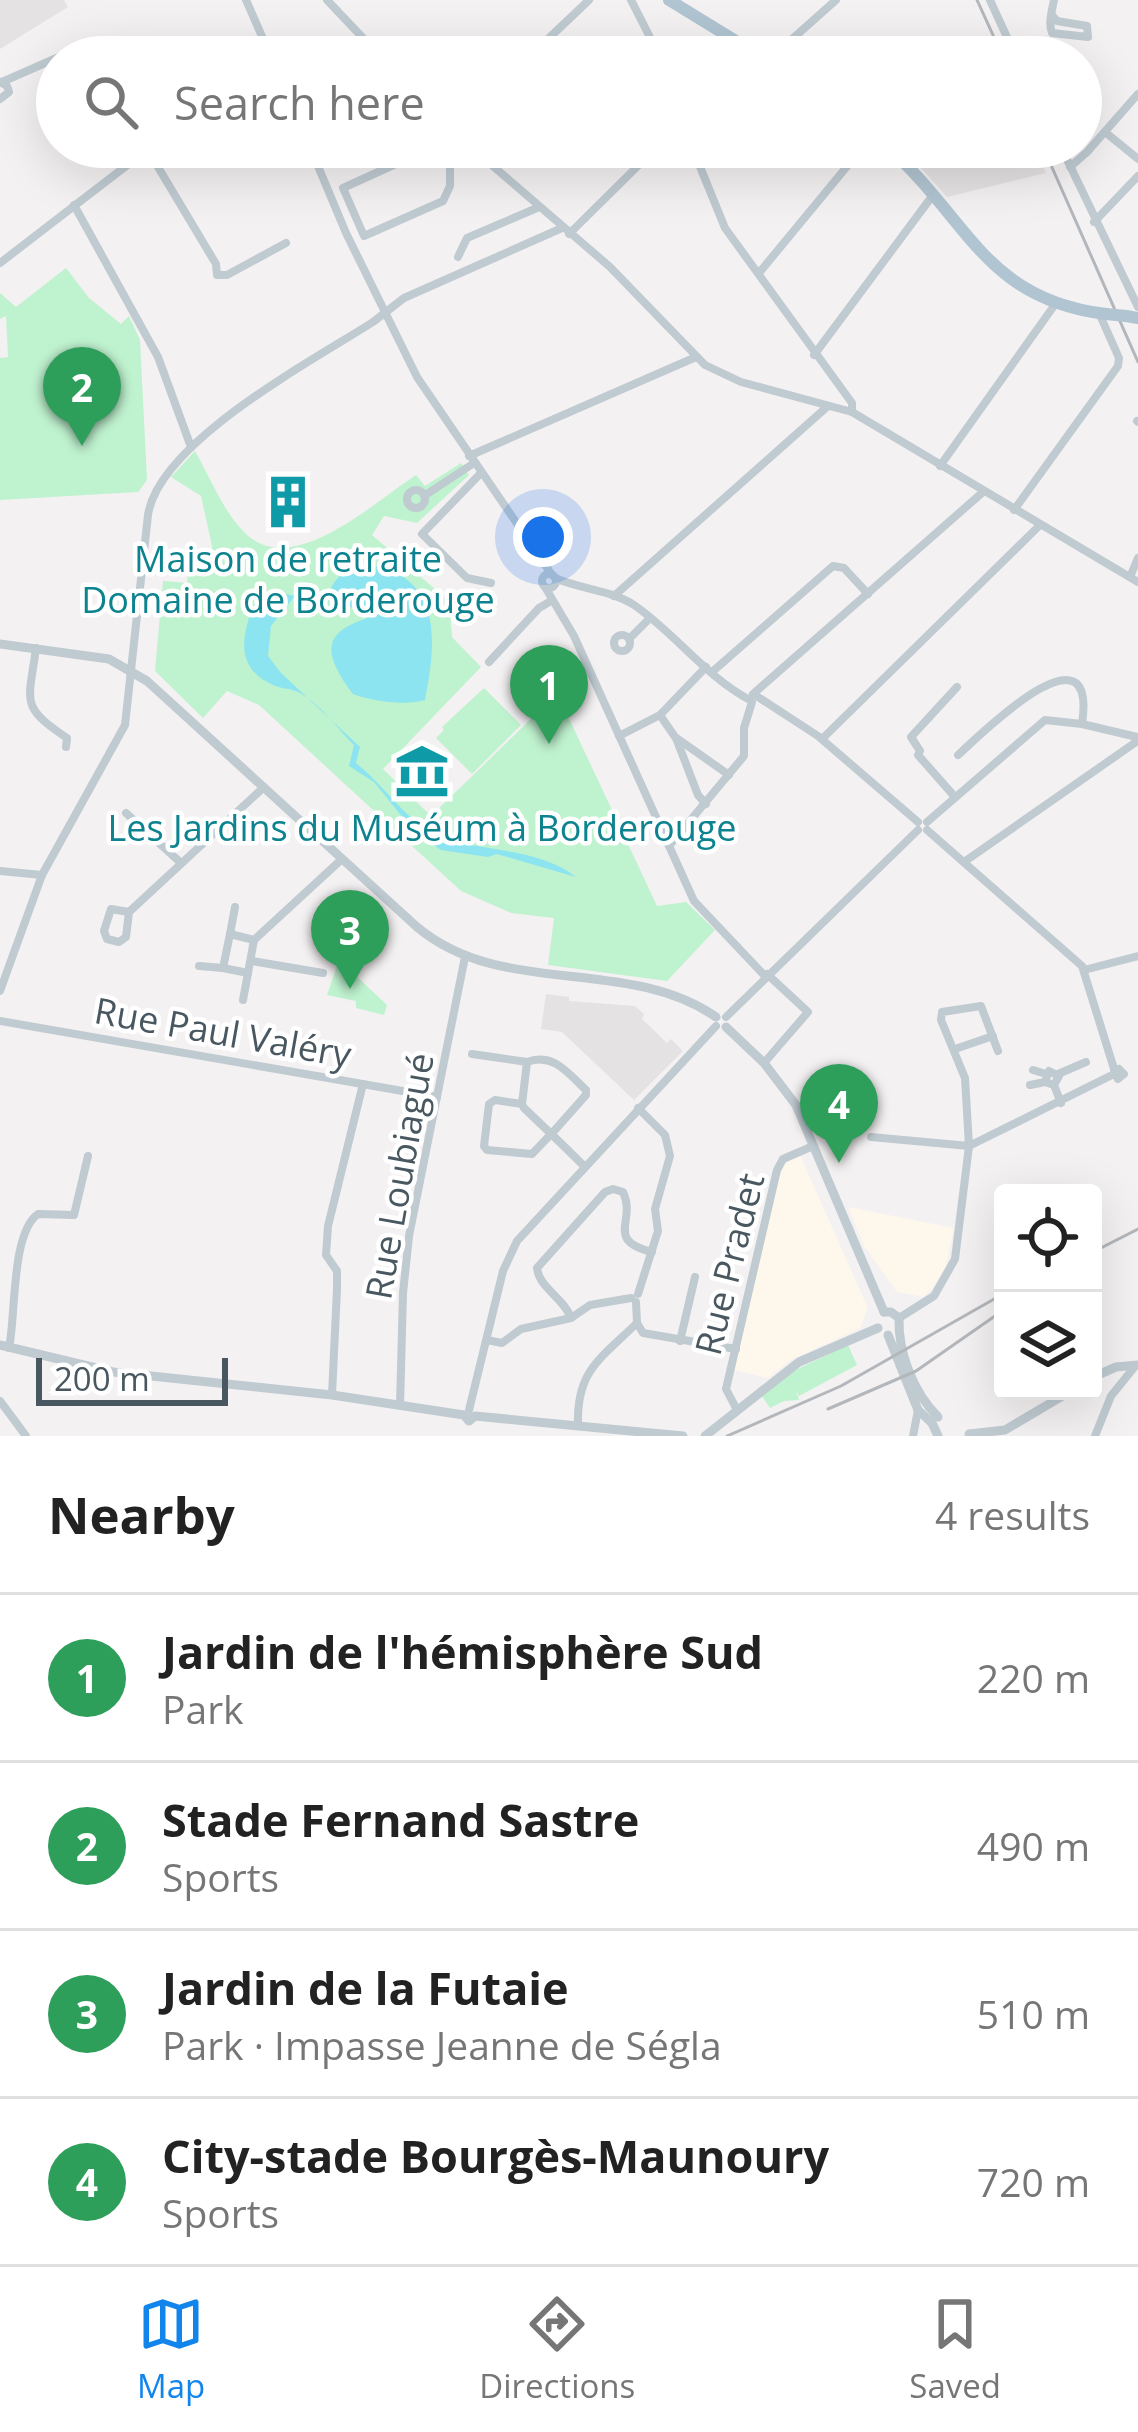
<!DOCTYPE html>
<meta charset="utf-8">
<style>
:root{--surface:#fff;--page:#f2f2f2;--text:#222;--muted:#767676;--line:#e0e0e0;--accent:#1285ed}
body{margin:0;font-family:"Open Sans",sans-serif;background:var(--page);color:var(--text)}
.controls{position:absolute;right:36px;bottom:36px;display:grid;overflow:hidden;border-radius:12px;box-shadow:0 12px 48px #0002}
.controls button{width:108px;height:108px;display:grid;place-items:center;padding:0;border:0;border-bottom:3px solid var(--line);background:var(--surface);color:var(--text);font:60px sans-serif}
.scale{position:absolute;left:36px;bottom:30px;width:192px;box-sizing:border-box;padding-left:12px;border:6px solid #485760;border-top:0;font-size:33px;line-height:42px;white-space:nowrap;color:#485760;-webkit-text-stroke:9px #fff;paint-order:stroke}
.you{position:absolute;left:543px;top:537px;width:42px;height:42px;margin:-30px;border:9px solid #fff;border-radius:50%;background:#1a73e8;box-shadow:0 0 0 18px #1a73e833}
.badge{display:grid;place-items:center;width:78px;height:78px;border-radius:50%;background:var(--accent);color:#fff;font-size:39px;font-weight:700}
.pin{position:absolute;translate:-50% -99px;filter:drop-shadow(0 3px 6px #0008)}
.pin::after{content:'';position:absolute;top:63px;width:42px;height:36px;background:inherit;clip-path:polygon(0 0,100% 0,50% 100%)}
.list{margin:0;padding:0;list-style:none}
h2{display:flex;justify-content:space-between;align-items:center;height:156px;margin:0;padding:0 48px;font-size:51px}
h2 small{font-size:39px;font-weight:400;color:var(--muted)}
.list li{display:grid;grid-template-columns:78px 1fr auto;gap:36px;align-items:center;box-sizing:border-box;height:168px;padding:0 48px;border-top:3px solid var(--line)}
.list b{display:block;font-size:45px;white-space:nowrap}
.list p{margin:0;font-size:39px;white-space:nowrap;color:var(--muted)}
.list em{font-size:39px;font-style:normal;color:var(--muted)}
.icon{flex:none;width:66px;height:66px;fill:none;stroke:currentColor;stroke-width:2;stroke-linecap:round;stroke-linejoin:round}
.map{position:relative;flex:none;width:1138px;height:1436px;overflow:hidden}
.search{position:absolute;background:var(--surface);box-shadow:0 12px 48px #0002;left:36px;right:36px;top:36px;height:132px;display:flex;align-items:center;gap:30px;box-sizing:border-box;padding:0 42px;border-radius:66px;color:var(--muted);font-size:45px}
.sheet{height:828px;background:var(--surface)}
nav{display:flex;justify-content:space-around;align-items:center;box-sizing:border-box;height:168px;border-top:3px solid var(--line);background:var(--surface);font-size:33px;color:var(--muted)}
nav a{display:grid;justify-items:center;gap:6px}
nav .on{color:var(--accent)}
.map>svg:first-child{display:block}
</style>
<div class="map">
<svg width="1138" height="1436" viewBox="0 0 1138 1436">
<rect width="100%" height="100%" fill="#f4f1f2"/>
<g fill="#fdf7ec">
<path d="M800,1155L868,1308L860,1328L791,1360L768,1378L734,1370L781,1166Z"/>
<path d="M848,1207L954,1228L946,1267L932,1289L923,1297L897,1292L864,1246Z"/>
</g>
<g fill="#e5e2e4">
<path d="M0,0H64L68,7L0,49Z"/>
<path d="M902,147H1035L1046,173L947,197Z"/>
<path d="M546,994L569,997V1001L635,1006L644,1014L642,1019L667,1043L671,1039L683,1051L634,1100L562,1032L541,1029Z"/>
</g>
<g fill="#bff2cf">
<path d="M66,268L89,298L121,324L129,316L140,340L147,480L138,492L0,500V358L8,357L6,316L0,319V293L16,307Z"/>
<path d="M195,451C210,477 223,511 244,532C291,581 374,502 416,475L425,486L461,463L469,475L417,523L384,516L372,535L449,601L452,637L481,667L383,769L431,816L532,718L511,690L543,663L657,906L686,902L715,930L667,981L548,965L554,918L511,913L461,891L259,705L227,691L203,718L155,671L163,581L187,583L189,565L211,564L212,546L201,496L171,477Z"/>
<path d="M484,688L521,725L472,774L436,738L444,730L442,727Z"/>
<path d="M339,960L387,1005L384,1015L356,1008V1001L327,995Z"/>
<path d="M848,1345L857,1365L799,1396L796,1391L799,1400L784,1401L770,1408L762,1396L789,1373Z"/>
</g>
<g fill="#8be4f0">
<path d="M371,565C442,577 437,643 425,700C405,706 372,701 353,694C307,633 341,626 398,608L404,599L401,594L357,609L341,604L331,589C336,573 356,566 371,565Z"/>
<path d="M277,592L295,596L271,626L268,656L281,673L360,747L356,763C385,786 408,824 441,837C483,852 539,848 576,877L497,854L488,857L441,850L413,830L374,782L349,766L354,745C338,729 320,704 300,693C292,688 281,689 273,685C232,667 243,632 256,599Z"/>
</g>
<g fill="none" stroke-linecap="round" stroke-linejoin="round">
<g stroke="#bfcad1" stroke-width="8">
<path d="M246,0L271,57"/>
<path d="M327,0L381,57"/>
<path d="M631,0L660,57"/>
<path d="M990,0L1016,57"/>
<path d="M1052,15L1057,21L1087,26L1088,37L1052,33C1048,24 1052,10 1054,0"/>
<path d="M529,57L589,0"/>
<path d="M772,57L836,0"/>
<path d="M0,82L7,86L9,92L0,99"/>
<path d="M2,82L86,45"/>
<path d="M1105,132L1138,159"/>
<path d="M150,147L143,155L150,163L159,155L152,147"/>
<path d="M310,147L346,233L417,377L552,575"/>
<path d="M433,147L343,188L364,236L443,201L450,186V147"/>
<path d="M471,147L610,267L705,365L741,382L852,412L1138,582"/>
<path d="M692,147L725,228L852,403V412"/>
<path d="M1061,147L1138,307"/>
<path d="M155,162L216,264L217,275H227L286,243"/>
<path d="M1070,167L1087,152L1138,94"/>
<path d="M74,205L158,357L191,447"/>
<path d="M1094,222L1138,176"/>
<path d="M569,234L657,147"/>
<path d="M458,257L467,238L537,208"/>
<path d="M0,263L143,153"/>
<path d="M759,273L863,147"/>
<path d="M814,355L933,195"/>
<path d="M1137,421L1138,422"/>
<path d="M469,456L696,357"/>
<path d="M940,466L1056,303"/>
<path d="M480,474L422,534L467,578L491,583"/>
<circle cx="416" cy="499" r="9"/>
<path d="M424,496L474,463"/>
<path d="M1014,510L1118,366L1119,358L1099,313"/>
<circle cx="549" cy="581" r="7"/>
<path d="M1130,577L1138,558"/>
<path d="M555,578C580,589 611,590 634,605C675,633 706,677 750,700"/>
<path d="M545,587L574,636L694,901L765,976"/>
<path d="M614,596L828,406"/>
<circle cx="622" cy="643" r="8"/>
<path d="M629,639L650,618"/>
<path d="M36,648C29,702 19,706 67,738L66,747"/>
<path d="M489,662L539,608L551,601"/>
<path d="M712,672L833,566L844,568L868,594"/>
<path d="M753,694L983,492"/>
<path d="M758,697L818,736L918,822"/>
<path d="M660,715L675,737L729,775"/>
<path d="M619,736L660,715L706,667"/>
<path d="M676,738L698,795L706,804"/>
<path d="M822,739L1040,525"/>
<path d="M958,755C981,734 1098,618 1082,724"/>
<path d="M955,797L918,755L920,751L911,737L957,687"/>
<path d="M126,813L181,863"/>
<path d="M927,822L1045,720L1082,724L1137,737"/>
<path d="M927,830L1082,966L1115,1072"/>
<path d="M669,846L744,756V728L752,702"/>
<path d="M964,862L1136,742"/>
<path d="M0,871L42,875"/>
<path d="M129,912L126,937L119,942L107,939L104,931L111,909L129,912L264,787"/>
<path d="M230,934L235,907"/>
<path d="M254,940L230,934L223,968L248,973L254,940L342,859"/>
<path d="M252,961L323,973"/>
<path d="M199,966L223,968"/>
<path d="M1084,970L1138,956"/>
<path d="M0,991L42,875L125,725L148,515C159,442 312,361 373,322L404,298L562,228"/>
<path d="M243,1000L248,973"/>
<path d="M726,1017L918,830"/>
<path d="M0,1021L437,1097"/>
<path d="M955,1049L993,1036"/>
<path d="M472,1054L527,1062"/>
<path d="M764,1063L808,1012L767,974"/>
<path d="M1119,1069L1124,1074L1118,1079L1114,1073Z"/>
<path d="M1033,1070L1046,1074"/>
<path d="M1058,1074L1086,1062"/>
<path d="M1030,1085L1045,1082"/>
<path d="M1054,1085L1059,1076L1049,1071L1045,1082L1054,1085L1061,1103"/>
<path d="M522,1104L495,1100L489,1104L484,1146L487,1150L532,1154L554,1131L586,1095V1090C568,1073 553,1052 527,1062L522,1104L524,1108C544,1127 564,1146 584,1166"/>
<path d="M871,1137L969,1146L965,1078L941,1020L942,1012L981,1006L998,1051"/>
<path d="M638,1294L658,1231L655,1209L670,1156L665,1135L638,1108"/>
<path d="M571,1318C564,1298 539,1288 537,1268L605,1192L613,1189L623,1192C637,1221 604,1240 652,1252"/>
<path d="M899,1318L934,1296L955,1259L969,1146L1114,1074"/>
<path d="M637,1323L643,1333L736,1349"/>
<path d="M487,1340L502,1343L521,1329L571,1318L590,1305L631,1298"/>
<path d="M680,1341L695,1277"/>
<path d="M9,1348C16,1315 11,1233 38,1214L74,1215L88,1156"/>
<path d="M332,1395L337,1289V1271L326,1255L328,1226L363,1084"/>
<path d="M0,1401L26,1436"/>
<path d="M400,1406L403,1293L409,1236L465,957"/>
<path d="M469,1410L503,1271L517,1241L716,1026"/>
<path d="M737,1410L726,1389L777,1170L783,1159L813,1146"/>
<path d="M578,1426C576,1371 600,1359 637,1323L636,1302"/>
<path d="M913,1436L918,1410"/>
<path d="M1095,1436L1111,1396L1136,1365"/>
</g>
<g stroke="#bfcad1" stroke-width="9">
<path d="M0,644L109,659L147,681L417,927C503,999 626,955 716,1017"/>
<path d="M726,1027L764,1063L796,1105L884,1312"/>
<path d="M884,1312H891L899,1318C898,1352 913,1392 938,1417"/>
<path d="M888,1335L918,1410L932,1423L938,1436"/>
<path d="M0,1345L113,1372L332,1395L464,1415L469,1421L475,1416L683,1436"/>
<path d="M1093,1377L1116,1367L1138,1365"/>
<path d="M969,1434L1005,1430L1071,1391"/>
<path d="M705,1436L799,1362L878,1328"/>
</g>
<g stroke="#b0c4d1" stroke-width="12">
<path d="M669,0L762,57"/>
<path d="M887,147C968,217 983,299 1106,314"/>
<path d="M1126,316L1138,318"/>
</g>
<g stroke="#b3b7bc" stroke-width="3">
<path d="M977,0L1003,57"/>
<path d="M1043,147L1138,362"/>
<path d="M1093,1252L1138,1229"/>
<path d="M828,1409L916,1371L995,1316"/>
<path d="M727,1436L841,1386L1003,1294"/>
</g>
<path stroke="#b0c4d1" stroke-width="12" d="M1106,314L1126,316"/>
</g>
<defs>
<symbol id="building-bare" viewBox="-9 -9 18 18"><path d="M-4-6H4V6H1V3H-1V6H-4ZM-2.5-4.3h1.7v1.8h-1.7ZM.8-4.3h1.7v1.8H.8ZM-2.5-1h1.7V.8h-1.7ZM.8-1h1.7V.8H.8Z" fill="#0f9aa8" stroke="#fff" stroke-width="2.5" paint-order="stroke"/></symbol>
<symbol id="museum-bare" viewBox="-9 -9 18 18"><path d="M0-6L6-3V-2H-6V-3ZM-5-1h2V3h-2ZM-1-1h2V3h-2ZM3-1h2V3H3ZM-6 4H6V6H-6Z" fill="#0f9aa8" stroke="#fff" stroke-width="2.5" paint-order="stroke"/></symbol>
</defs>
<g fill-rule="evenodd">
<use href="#building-bare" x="250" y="464" width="76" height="76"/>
<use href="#museum-bare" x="384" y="733" width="76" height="76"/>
</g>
<g text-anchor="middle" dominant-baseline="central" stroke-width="9" stroke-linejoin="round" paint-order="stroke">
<g font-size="36" fill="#0d838f" stroke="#fff">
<text x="288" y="558">Maison de retraite<tspan x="288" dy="41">Domaine de Borderouge</tspan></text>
<text x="422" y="827">Les Jardins du Muséum à Borderouge</text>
</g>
<g font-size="36" fill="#485760" stroke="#fff">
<text transform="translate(223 1032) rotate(10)">Rue Paul Valéry</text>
<text transform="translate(399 1176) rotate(-80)">Rue Loubiagué</text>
<text transform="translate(729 1264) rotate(-76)">Rue Pradet</text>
</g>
</g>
</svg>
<div class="controls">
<button><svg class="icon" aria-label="locate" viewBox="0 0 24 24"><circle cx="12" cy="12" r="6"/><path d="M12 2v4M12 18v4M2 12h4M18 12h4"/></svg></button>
<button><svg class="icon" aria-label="layers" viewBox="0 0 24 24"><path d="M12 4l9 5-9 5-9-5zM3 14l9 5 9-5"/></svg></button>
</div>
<div class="scale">200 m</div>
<div class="you"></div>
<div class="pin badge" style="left:549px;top:744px;background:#2e9e5b">1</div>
<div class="pin badge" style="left:82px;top:446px;background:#2e9e5b">2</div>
<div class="pin badge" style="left:350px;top:989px;background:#2e9e5b">3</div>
<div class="pin badge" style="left:839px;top:1163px;background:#2e9e5b">4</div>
<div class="search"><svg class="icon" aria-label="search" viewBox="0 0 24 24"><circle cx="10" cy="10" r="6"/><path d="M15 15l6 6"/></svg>Search here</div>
</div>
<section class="sheet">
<h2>Nearby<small>4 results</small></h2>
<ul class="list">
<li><span class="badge" style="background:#2e9e5b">1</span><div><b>Jardin de l'hémisphère Sud</b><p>Park</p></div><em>220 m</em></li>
<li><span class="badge" style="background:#2e9e5b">2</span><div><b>Stade Fernand Sastre</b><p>Sports</p></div><em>490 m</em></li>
<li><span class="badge" style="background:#2e9e5b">3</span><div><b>Jardin de la Futaie</b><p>Park · Impasse Jeanne de Ségla</p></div><em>510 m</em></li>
<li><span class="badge" style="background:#2e9e5b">4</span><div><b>City-stade Bourgès-Maunoury</b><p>Sports</p></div><em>720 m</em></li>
</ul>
</section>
<nav>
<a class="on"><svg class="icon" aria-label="map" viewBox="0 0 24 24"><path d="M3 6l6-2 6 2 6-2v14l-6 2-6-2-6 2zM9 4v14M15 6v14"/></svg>Map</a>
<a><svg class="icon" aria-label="directions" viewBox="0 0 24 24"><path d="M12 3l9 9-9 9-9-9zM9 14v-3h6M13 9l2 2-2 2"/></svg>Directions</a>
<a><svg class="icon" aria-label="saved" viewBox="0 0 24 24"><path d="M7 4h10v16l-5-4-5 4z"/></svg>Saved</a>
</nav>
